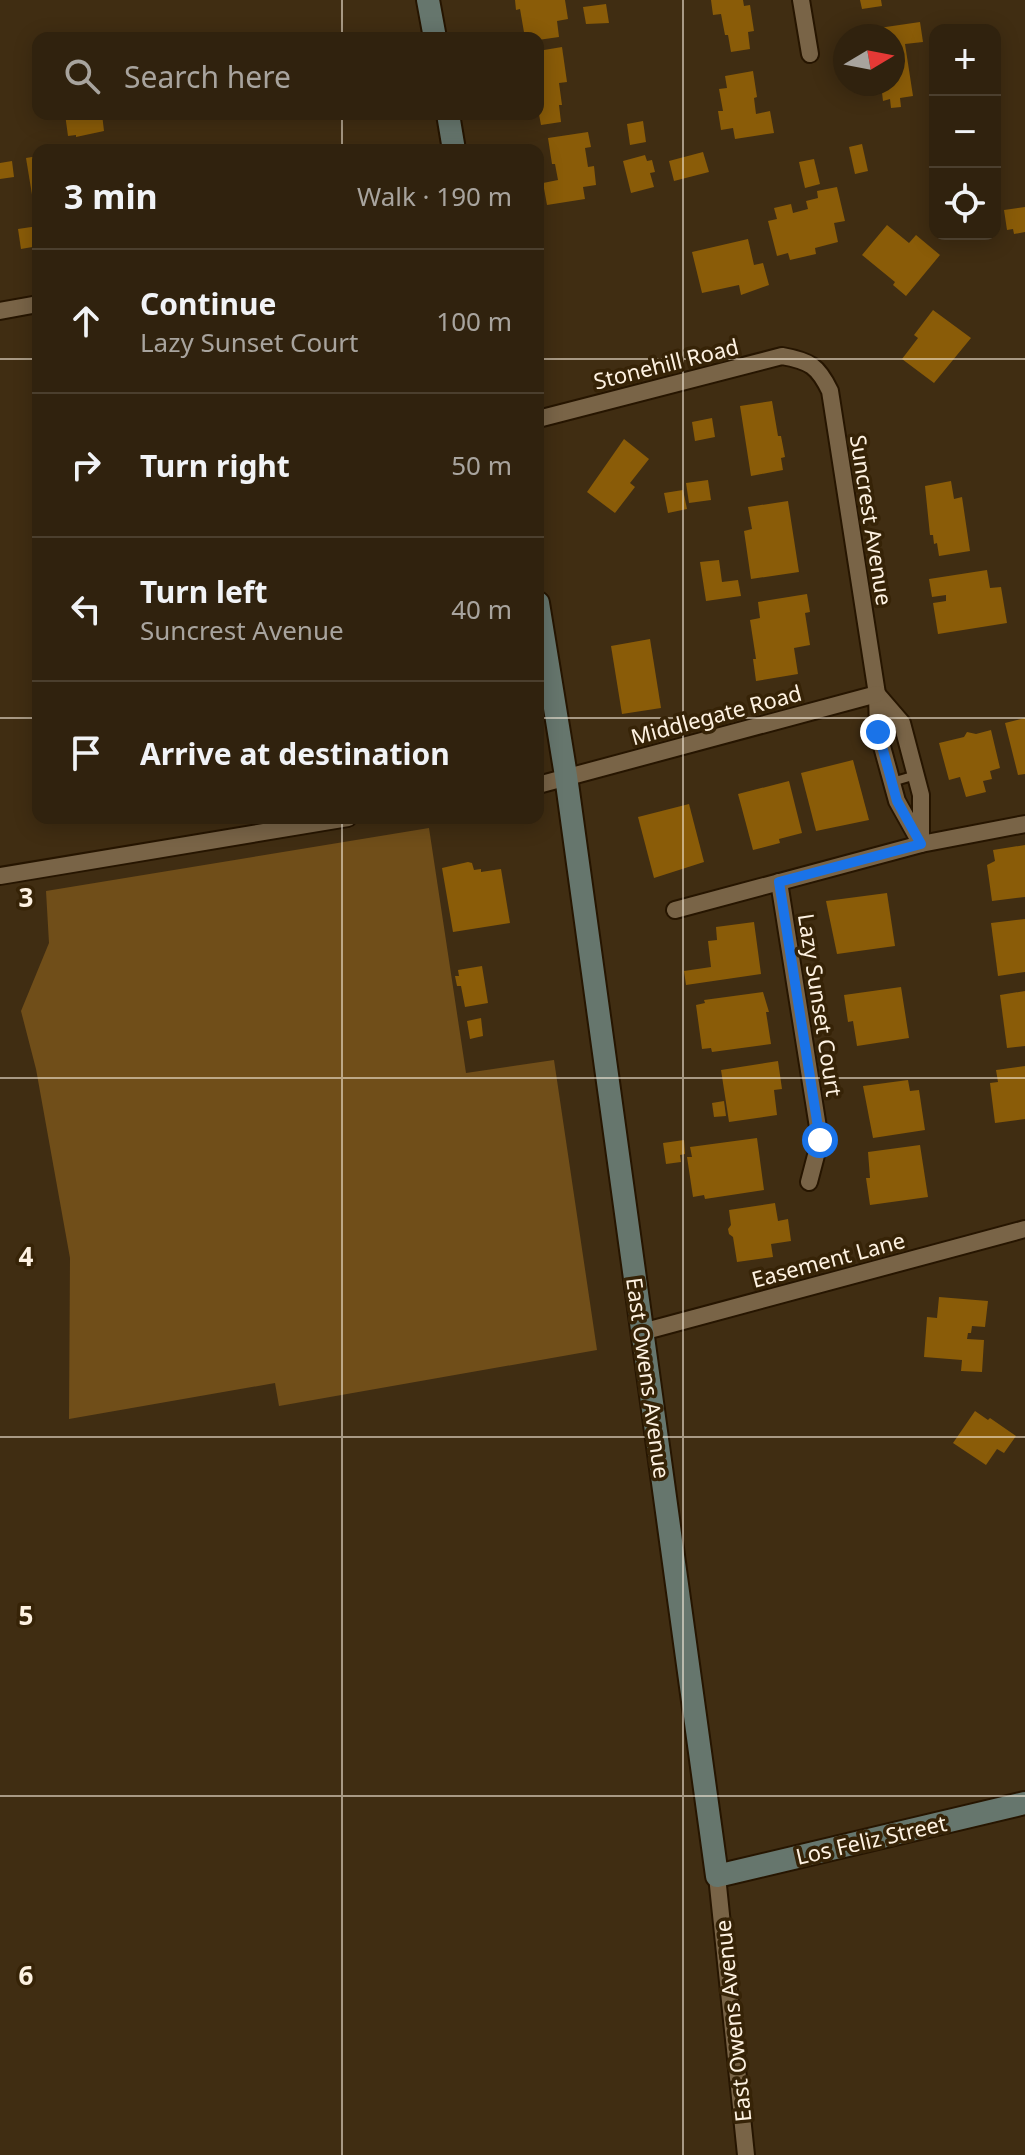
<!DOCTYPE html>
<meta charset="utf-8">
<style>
:root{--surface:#30220e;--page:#3c2f1c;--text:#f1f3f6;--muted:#a8a49e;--line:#4b3f2e}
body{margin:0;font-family:"Noto Sans",sans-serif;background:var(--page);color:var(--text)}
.controls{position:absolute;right:24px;top:24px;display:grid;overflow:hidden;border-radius:16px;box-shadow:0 4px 20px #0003}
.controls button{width:72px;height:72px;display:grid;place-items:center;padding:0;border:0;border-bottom:2px solid var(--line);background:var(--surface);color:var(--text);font:40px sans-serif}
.compass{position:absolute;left:833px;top:24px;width:72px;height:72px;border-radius:50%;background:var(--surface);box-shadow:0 4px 20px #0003;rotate:80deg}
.stop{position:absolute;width:24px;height:24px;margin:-18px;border:6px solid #1a73e8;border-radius:50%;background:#fff}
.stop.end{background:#1a73e8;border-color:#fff;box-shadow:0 2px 8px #0008}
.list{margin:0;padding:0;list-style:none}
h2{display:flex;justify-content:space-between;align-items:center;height:104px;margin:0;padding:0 32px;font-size:34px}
h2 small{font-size:26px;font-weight:400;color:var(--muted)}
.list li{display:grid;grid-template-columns:52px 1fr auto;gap:24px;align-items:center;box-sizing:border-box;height:144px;padding:0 32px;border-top:2px solid var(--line)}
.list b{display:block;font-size:30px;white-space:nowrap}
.list p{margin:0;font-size:26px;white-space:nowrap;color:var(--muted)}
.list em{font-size:26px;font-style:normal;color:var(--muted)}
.icon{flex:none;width:44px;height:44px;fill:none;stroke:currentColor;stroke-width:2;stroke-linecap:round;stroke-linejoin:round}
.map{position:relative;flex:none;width:1025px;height:2155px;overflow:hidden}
.search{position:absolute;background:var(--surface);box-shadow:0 4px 20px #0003;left:32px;top:32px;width:512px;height:88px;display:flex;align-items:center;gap:20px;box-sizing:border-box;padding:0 28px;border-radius:16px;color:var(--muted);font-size:30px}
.panel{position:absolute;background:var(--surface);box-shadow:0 4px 20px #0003;left:32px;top:144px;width:512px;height:680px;border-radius:16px}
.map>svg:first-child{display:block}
</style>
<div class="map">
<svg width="1025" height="2155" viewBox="0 0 1025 2155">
<rect width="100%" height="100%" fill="#402d12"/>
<path fill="#704e19" d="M429,828L466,1073L554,1060L597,1350L279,1406L275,1383L69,1419L70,1258L36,1069L21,1011L49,943L46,891Z"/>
<g fill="#8a5c08">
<path d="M515,0H565L568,19L557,21L559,37L538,40L525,38L520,9L516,10Z"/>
<path d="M711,0H743L744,6L750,5L754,31L748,32L750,49L731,52L728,35H725L721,14L713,15Z"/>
<path d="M860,0H881L882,6L862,9Z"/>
<path d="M606,4L609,23L586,24L583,7Z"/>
<path d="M920,22L923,42L905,44L913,96L900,98L901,107L891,108L890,99L883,101L881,84H893V36H873L872,29Z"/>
<path d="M562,47L567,82L559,83L562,105H559L561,122L541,125L538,109V51Z"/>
<path d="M753,71L757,97L754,98L756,114L770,111L774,133L735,139L733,128L721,130L718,111H723L719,89L727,88L725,76Z"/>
<path d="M65,114H102L104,131L76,137V135L68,136Z"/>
<path d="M643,121L646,142L630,145L627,124Z"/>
<path d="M588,132L591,147L585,148L588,167L594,166L596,185L583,187L585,199L547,205L543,183L558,180L555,164H552L548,138Z"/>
<path d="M862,144L868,171L855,174L849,147Z"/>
<path d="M703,152L709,172L674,181L669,161Z"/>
<path d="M645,155L647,161L652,160L655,172L650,173L654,187L631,193L623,161Z"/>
<path d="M38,156V212L35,213L26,158Z"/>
<path d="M814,159L820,184L805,188L799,162Z"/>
<path d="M12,161L14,177L0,179V163Z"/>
<path d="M837,187L845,221L834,223L838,242L815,248L816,254L790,260L788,253L777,256L768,221L777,219L774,208L791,204L793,213L808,209L806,201L818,198L817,191Z"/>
<path d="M1025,207V232L1014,234L1013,229L1007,230L1004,210Z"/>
<path d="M887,225L909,243L916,235L940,255L906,296L893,285L895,282L862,255Z"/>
<path d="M38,226V246L21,249L18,229Z"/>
<path d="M748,239L754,265L763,263L769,285L741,295L739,285L702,293L692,252Z"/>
<path d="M933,310L971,338L934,383L902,359L918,338L914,335Z"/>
<path d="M772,401L778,436H781L785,457L781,458L783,470L751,476L740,406Z"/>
<path d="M712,418L715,437L695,441L692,422Z"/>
<path d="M624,439L649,459L630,483L635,487L615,513L587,492Z"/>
<path d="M708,480L711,500L689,503L686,483Z"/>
<path d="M951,481L954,499L962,497L970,551L939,556L937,543L934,544L933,535H930L925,486Z"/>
<path d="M683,490L687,509L668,513L664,493Z"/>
<path d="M788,501L799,572L751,579L744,531L752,529L748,507Z"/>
<path d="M719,560L722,582L738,580L741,596L706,601L700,562Z"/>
<path d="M987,570L990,588L1001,587L1007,623L938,634L933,603L946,601V595L932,597L929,579Z"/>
<path d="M807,594L810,612L805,613L810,645L794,648L798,674L756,681L753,659H756L750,620L760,618L758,602Z"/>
<path d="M650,639L661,708L622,714L611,646Z"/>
<path d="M1025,718V774L1018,775L1005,723Z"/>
<path d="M991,730L1000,768L990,771L992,779L983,781L986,792L966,797L960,777L949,780L939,743L964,737L967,732L976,734Z"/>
<path d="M853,760L869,820L816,831L801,773Z"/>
<path d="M789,781L802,833L779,839L780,843L753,850L738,794Z"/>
<path d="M689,804L704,862L654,878L638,817Z"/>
<path d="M1025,845V897L992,901L987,865L995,861L993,850Z"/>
<path d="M468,862L472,863L474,870L481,869V872L501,869L510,923L453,932L442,868Z"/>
<path d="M887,893L895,946L837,954L826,901Z"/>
<path d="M1025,919V972L998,976L991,923Z"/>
<path d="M754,922L761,974L686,985L684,971L711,967L708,941L717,940L716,927Z"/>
<path d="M482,966L488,1003L465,1007L461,986H457L455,976H459L458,970Z"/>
<path d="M901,987L909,1038L857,1046L853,1021L848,1022L844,995Z"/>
<path d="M1025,991V1046L1007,1048L1000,995Z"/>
<path d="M763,992L769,1012H766L771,1044L712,1052L711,1048L702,1049L696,1005L705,1003L704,1000Z"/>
<path d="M481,1018L483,1036L470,1039L467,1021Z"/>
<path d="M778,1061L782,1089L774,1090L777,1115L729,1122L721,1070Z"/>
<path d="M1025,1066V1119L995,1123L990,1083L998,1082L996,1070Z"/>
<path d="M908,1080L910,1091L919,1090L925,1130L873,1138L863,1086Z"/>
<path d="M724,1101L726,1116L714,1117L712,1103Z"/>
<path d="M757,1138L764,1190L705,1199L704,1195L693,1197L687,1157H692L690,1147Z"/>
<path d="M684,1140L685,1154L680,1155L681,1162L666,1164L663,1143Z"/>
<path d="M920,1145L928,1197L870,1205L866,1178H870L868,1152Z"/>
<path d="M775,1203L778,1221L788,1219L791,1241L771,1244L773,1257L737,1262L733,1237L729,1234L728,1229L731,1225L729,1210Z"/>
<path d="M939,1297L988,1301L985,1327L972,1326L971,1333H968L967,1339L984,1340L982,1372L961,1371L962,1360L924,1357L927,1317L937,1318Z"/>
<path d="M975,1411L988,1420L990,1418L1016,1436L1004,1453L997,1449L986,1465L953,1443Z"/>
</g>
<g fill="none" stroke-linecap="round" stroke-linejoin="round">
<defs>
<path id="lane" d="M892,782L916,775"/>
<g id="street">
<path d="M801,0L810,54"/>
<path d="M0,311L38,304"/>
<path d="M538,419L782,356C810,361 818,366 830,391L877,694L878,732L897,801L921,844"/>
<path d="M877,694L902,723L921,795V841"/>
<path d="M538,785L877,694"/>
<path d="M0,876L348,818"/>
<path d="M779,882L820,1140L809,1182"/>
<path d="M675,910L921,844L1025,824"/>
<path d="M642,1332L1025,1229"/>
<path d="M717,1876L746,2155"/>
</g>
<g id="secondary">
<path d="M428,0L435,38"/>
<path d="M448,114L454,150"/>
<path d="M538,603L566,776L717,1876L1025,1803"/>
</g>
</defs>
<use href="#lane" stroke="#261500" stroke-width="12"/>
<use href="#street" stroke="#261500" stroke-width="20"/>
<use href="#secondary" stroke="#261500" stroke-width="26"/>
<use href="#lane" stroke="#796447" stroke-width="8"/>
<use href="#street" stroke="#796447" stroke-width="16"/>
<use href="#secondary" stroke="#66766d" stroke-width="22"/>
</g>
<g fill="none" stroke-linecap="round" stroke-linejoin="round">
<path stroke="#1a73e8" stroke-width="10" d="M820,1140L779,882L921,844L897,801L878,732"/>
</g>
<path fill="none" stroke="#fef2e2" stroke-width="2" stroke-opacity="0.55" d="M342,0V38M683,0V2155M342,114V150M0,359H38M538,359H1025M0,718H38M538,718H1025M342,818V2155M0,1078H1025M0,1437H1025M0,1796H1025"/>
<g text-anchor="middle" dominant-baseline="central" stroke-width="7" stroke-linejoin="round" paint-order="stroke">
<g font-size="22" fill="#fef2e2" stroke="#362307">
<text transform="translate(666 363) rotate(-14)">Stonehill Road</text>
<text transform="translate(872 520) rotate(81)">Suncrest Avenue</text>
<text transform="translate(716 714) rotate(-15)">Middlegate Road</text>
<text transform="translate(821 1005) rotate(81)">Lazy Sunset Court</text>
<text transform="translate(828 1259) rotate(-15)">Easement Lane</text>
<text transform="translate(649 1378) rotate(82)">East Owens Avenue</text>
<text transform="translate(871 1839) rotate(-13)">Los Feliz Street</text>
<text transform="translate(732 2021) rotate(-96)">East Owens Avenue</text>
</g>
</g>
<g font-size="26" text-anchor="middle" font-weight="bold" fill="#fef2e2" stroke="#362307" stroke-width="7" stroke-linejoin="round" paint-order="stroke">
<text x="26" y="907">3</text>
<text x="26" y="1266">4</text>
<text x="26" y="1625">5</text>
<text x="26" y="1985">6</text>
</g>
</svg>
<div class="controls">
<button>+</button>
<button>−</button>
<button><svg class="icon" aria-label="locate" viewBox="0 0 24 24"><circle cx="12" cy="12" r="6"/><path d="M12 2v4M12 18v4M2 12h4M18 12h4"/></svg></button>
</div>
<svg class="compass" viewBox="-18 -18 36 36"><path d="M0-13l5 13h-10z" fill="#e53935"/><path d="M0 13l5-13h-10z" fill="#a8a49e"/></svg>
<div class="stop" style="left:820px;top:1140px"></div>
<div class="stop end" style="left:878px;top:732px"></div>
<div class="search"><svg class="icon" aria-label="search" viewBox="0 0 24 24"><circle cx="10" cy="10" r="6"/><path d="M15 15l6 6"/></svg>Search here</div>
<section class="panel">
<h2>3 min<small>Walk · 190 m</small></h2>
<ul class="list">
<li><svg class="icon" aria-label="ahead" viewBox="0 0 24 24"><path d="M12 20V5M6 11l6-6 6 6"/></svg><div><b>Continue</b><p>Lazy Sunset Court</p></div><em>100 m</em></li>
<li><svg class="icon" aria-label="right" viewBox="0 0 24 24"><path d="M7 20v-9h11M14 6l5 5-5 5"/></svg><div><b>Turn right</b></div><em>50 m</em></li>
<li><svg class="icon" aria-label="left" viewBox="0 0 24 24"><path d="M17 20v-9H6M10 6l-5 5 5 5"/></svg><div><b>Turn left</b><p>Suncrest Avenue</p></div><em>40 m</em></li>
<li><svg class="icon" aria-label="arrive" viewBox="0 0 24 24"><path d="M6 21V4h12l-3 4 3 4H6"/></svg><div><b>Arrive at destination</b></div></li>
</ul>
</section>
</div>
